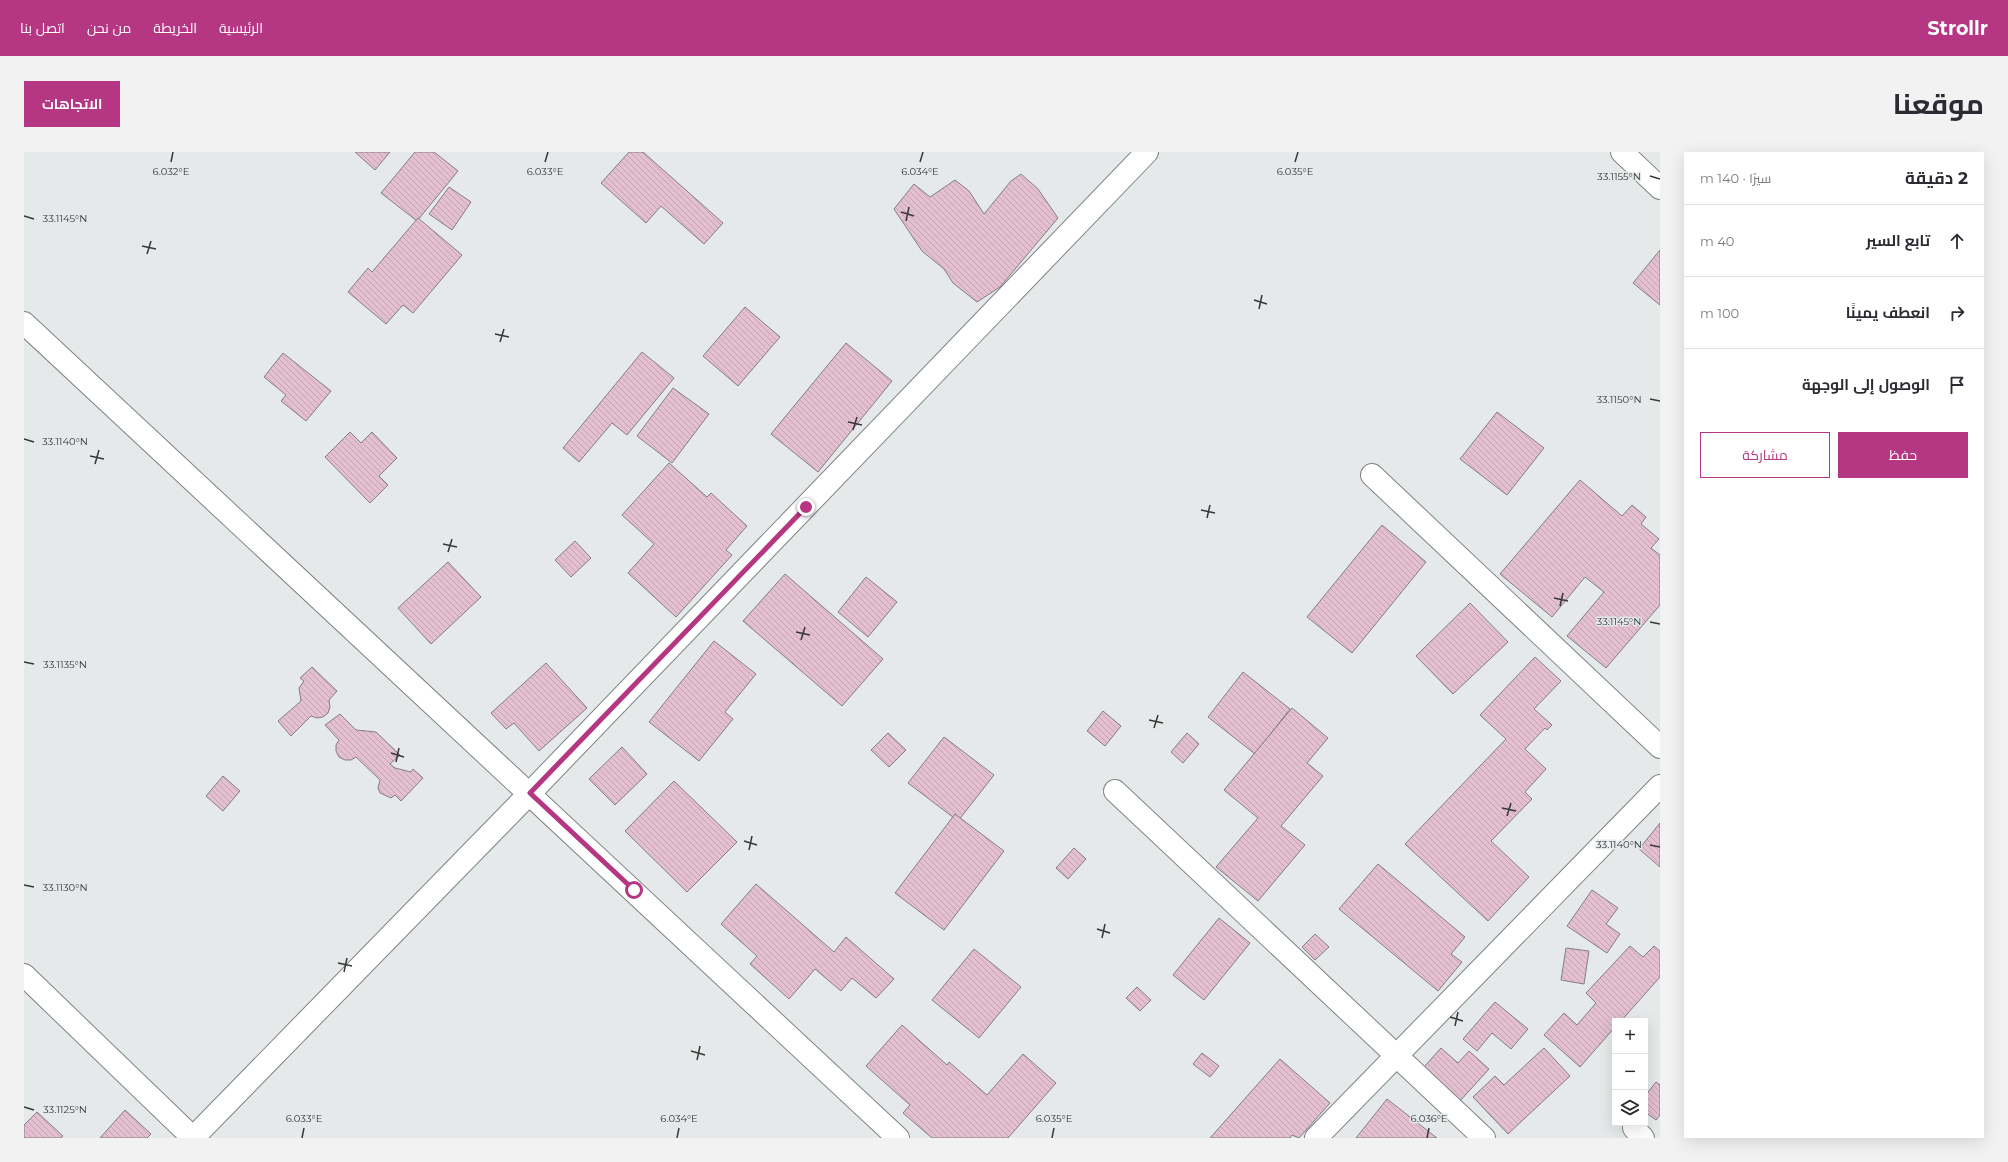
<!DOCTYPE html>
<html lang="ar">
<meta charset="utf-8">
<style>
:root{--surface:#fff;--page:#f2f2f3;--text:#2b2b33;--muted:#7c7c81;--line:#e1e1e2;--accent:#b53682}
body{margin:0;font-family:Montserrat,Cairo,sans-serif;background:var(--page);color:var(--text);direction:rtl}
.controls{position:absolute;right:12px;bottom:12px;display:grid;overflow:hidden;border-radius:0px;box-shadow:0 4px 16px #0002}
.controls button{width:36px;height:36px;display:grid;place-items:center;padding:0;border:0;border-bottom:1px solid var(--line);background:var(--surface);color:var(--text);font:20px sans-serif}
.stop{position:absolute;width:12px;height:12px;margin:-9px;border:3px solid #b53682;border-radius:50%;background:#fff}
.stop.end{background:#b53682;border-color:#fff;box-shadow:0 1px 4px #0008}
.list{margin:0;padding:0;list-style:none}
h2{display:flex;justify-content:space-between;align-items:center;height:52px;margin:0;padding:0 16px;font-size:17px}
h2 small{font-size:13px;font-weight:400;color:var(--muted)}
.list li{display:grid;grid-template-columns:26px 1fr auto;gap:12px;align-items:center;box-sizing:border-box;height:72px;padding:0 16px;border-top:1px solid var(--line)}
.list b{display:block;font-size:15px;white-space:nowrap}
.list em{font-size:13px;font-style:normal;color:var(--muted)}
.actions{display:flex;gap:8px;padding:12px 16px}
.actions a{flex:1;padding:9px 0;border:1px solid var(--accent);border-radius:0px;text-align:center;font-size:14px;color:var(--accent)}
.actions .main{background:var(--accent);color:#fff}
.icon{flex:none;width:22px;height:22px;fill:none;stroke:currentColor;stroke-width:2;stroke-linecap:round;stroke-linejoin:round}
.map{position:relative;flex:none;width:1636px;height:986px;overflow:hidden;direction:ltr;border-radius:0px}
header{display:flex;align-items:center;gap:24px;box-sizing:border-box;height:56px;padding:0 20px;background:var(--accent);color:#fff}
header strong{font-size:19px}
nav{display:flex;gap:22px;margin-inline-start:auto;font-size:14px}
.intro{display:flex;align-items:center;justify-content:space-between;box-sizing:border-box;height:96px;padding:0 24px}
h1{margin:0;font-size:28px}
.button{padding:10px 18px;border-radius:0px;background:var(--accent);color:#fff;font-size:14px;font-weight:700}
main{display:flex;gap:24px;padding:0 24px}
aside{flex:1;background:var(--surface);border-radius:0px;box-shadow:0 4px 16px #0002}
.map>svg:first-child{display:block}
</style>
<header>
<strong>Strollr</strong>
<nav><a>الرئيسية</a><a>الخريطة</a><a>من نحن</a><a>اتصل بنا</a></nav>
</header>
<div class="intro"><h1>موقعنا</h1><a class="button">الاتجاهات</a></div>
<main>
<aside>
<h2>2 دقيقة<small>سيرًا · 140 m</small></h2>
<ul class="list">
<li><svg class="icon" aria-label="ahead" viewBox="0 0 24 24"><path d="M12 20V5M6 11l6-6 6 6"/></svg><div><b>تابع السير</b></div><em>40 m</em></li>
<li><svg class="icon" aria-label="right" viewBox="0 0 24 24"><path d="M7 20v-9h11M14 6l5 5-5 5"/></svg><div><b>انعطف يمينًا</b></div><em>100 m</em></li>
<li><svg class="icon" aria-label="arrive" viewBox="0 0 24 24"><path d="M6 21V4h12l-3 4 3 4H6"/></svg><div><b>الوصول إلى الوجهة</b></div></li>
</ul>
<div class="actions"><a class="main">حفظ</a><a>مشاركة</a></div>
</aside>
<div class="map">
<svg width="1636" height="986" viewBox="0 0 1636 986">
<defs>
<pattern id="building-back-hatch" width="6" height="6" patternUnits="userSpaceOnUse"><rect width="6" height="6" fill="#e3bfd0"/><path d="M-1 5l2 2M0 0l6 6M5-1l2 2" fill="none" stroke="#c3a5b3"/></pattern>
</defs>
<rect width="100%" height="100%" fill="#e5e9e9"/>
<g fill="url(#building-back-hatch)" stroke="#837f81">
<path d="M331,0H366L351,18Z"/>
<path d="M391,0H410L434,19L393,69L357,41Z"/>
<path d="M605,0H619L699,71L680,92L637,54L622,71L577,31Z"/>
<path d="M997,22L1014,37L1034,66L976,135L953,150L929,131L920,117L898,99L870,57L890,32L906,45L931,28L945,39L960,62L987,29Z"/>
<path d="M425,35L447,50L428,78L405,62Z"/>
<path d="M394,66L438,103L389,161L379,153L362,172L324,140L344,116L348,120Z"/>
<path d="M1636,98V153L1609,131Z"/>
<path d="M721,155L756,185L714,234L679,204Z"/>
<path d="M822,191L868,229L794,320L747,282Z"/>
<path d="M618,200L650,226L603,283L588,271L555,310L539,296Z"/>
<path d="M259,201L307,239L282,269L257,249L262,243L240,225Z"/>
<path d="M649,236L685,262L648,311L613,284Z"/>
<path d="M1473,260L1520,296L1483,343L1436,307Z"/>
<path d="M326,280L337,291L348,280L373,306L355,324L364,333L346,351L301,305Z"/>
<path d="M645,311L683,345L687,341L723,374L702,398L708,403L652,465L604,421L630,392L598,363Z"/>
<path d="M1556,328L1598,364L1608,353L1622,365L1617,372L1635,387L1627,396L1636,403V453L1582,516L1543,484L1580,440L1561,425L1528,465L1476,422Z"/>
<path d="M1358,373L1402,410L1328,501L1283,465Z"/>
<path d="M551,389L567,406L547,425L531,408Z"/>
<path d="M424,410L457,445L407,492L374,456Z"/>
<path d="M761,422L859,507L818,554L719,469Z"/>
<path d="M842,425L873,450L844,485L814,460Z"/>
<path d="M1446,451L1484,490L1429,542L1392,504Z"/>
<path d="M690,489L732,522L701,560L709,567L675,609L625,570Z"/>
<path d="M1511,505L1537,529L1510,557L1528,573L1523,578L1521,576L1501,597L1522,617L1501,640L1508,647L1467,689L1505,725L1464,769L1381,692L1482,587L1456,563Z"/>
<path d="M522,511L563,556L515,599L490,571L482,577L467,561Z"/>
<path d="M288,515L313,539L305,548L306,555L304,561L299,565L293,566L287,564L267,584L254,569L277,549L275,536L280,529L276,526Z"/>
<path d="M1219,520L1266,557L1231,602L1184,565Z"/>
<path d="M1268,556L1304,586L1283,611L1299,624L1257,674L1281,693L1234,749L1192,715L1234,666L1200,638Z"/>
<path d="M1079,559L1097,574L1081,594L1063,579Z"/>
<path d="M316,562L332,578L352,580L376,603L366,612L371,616L387,620L389,617L399,626L377,649L371,643L367,646L356,641L354,636L356,628L332,605L327,608H321L315,605L312,599V593L315,588L301,573Z"/>
<path d="M864,581L882,598L865,615L847,598Z"/>
<path d="M1163,581L1175,592L1159,611L1147,600Z"/>
<path d="M920,585L970,623L934,669L884,631Z"/>
<path d="M598,595L623,622L591,653L565,627Z"/>
<path d="M199,624L216,639L199,659L182,644Z"/>
<path d="M650,629L713,690L663,740L601,679Z"/>
<path d="M931,662L980,699L920,778L871,741Z"/>
<path d="M1636,671V715L1615,697Z"/>
<path d="M1050,696L1062,707L1044,727L1032,716Z"/>
<path d="M1354,712L1441,785L1427,802L1438,810L1414,839L1315,757Z"/>
<path d="M732,732L810,800L822,785L870,827L852,846L828,826L817,839L791,817L765,847L726,812L733,804L697,772Z"/>
<path d="M1568,738L1594,756L1582,772L1596,782L1583,801L1543,774Z"/>
<path d="M1195,766L1226,791L1180,848L1149,823Z"/>
<path d="M1291,782L1305,795L1291,808L1278,795Z"/>
<path d="M1606,794L1619,805L1630,794L1636,799V825L1597,869H1591V875L1556,915L1520,883L1540,861L1553,873L1572,851L1562,841Z"/>
<path d="M1542,796L1565,799L1560,832L1537,828Z"/>
<path d="M950,797L997,835L955,886L908,848Z"/>
<path d="M1113,835L1127,848L1116,859L1102,846Z"/>
<path d="M1471,850L1504,877L1487,897L1468,881L1453,899L1439,887Z"/>
<path d="M878,873L923,913L925,910L963,943L999,902L1032,931L984,986H908L879,961L886,953L842,914Z"/>
<path d="M1417,896L1434,911L1445,899L1465,917L1436,949L1399,916Z"/>
<path d="M1520,896L1546,924L1484,982L1449,945L1471,924L1480,933Z"/>
<path d="M1178,901L1195,914L1186,925L1169,912Z"/>
<path d="M1256,907L1306,951L1275,986L1268,983L1266,986H1186Z"/>
<path d="M1632,930L1636,933V963L1632,968L1621,960V944Z"/>
<path d="M1363,947L1413,986H1332Z"/>
<path d="M101,958L127,982L123,986H76Z"/>
<path d="M13,960L39,984L37,986H0V973Z"/>
</g>
<g fill="none" stroke-linecap="round" stroke-linejoin="round">
<defs>
<g id="minor">
<path d="M1598,0L1636,36"/>
<path d="M0,171L874,986"/>
<path d="M1348,323L1636,595"/>
<path d="M1091,639L1460,986"/>
<path d="M0,823L169,986"/>
<path d="M1610,976L1619,986"/>
<path d="M169,986L506,641L1123,0"/>
<path d="M1292,986L1636,634"/>
</g>
</defs>
<use href="#minor" stroke="#808484" stroke-width="24"/>
<use href="#minor" stroke="#fff" stroke-width="22"/>
</g>
<g fill="none" stroke-linecap="round" stroke-linejoin="round">
<path stroke="#b53682" stroke-width="5" d="M610,738L506,641L782,355"/>
</g>
<path fill="none" stroke="#373838" stroke-width="1.5" d="M147,10L149,0M521,10L524,0M896,10L899,0M1271,10L1274,0M1626,24L1636,27M877,60L890,64M0,64L10,67M882,69L885,55M118,94L132,97M123,102L127,89M1230,148L1243,152M1235,157L1238,143M471,182L485,185M476,190L480,177M1626,247L1636,249M824,270L838,273M829,278L833,265M0,287L10,290M66,304L80,307M71,312L75,298M1177,358L1191,361M1183,366L1186,353M419,392L433,395M424,400L428,387M1530,446L1544,449M1536,454L1539,441M1626,470L1636,472M772,480L786,483M777,488L781,475M0,510L10,512M1125,568L1139,571M1130,576L1134,563M367,601L380,605M372,610L375,596M1478,656L1492,659M1483,664L1487,651M720,689L733,693M1626,693L1636,695M725,698L728,684M0,733L10,735M1073,777L1086,781M1078,786L1081,772M314,811L328,814M320,820L323,806M1426,865L1439,869M1431,874L1434,860M667,899L681,903M673,908L676,894M0,955L10,958M278,986L280,976M653,986L655,976M1028,986L1030,976M1403,986L1405,976"/>
<g font-size="10" text-anchor="middle" fill="#373838" stroke="#e5e9e9" stroke-width="3" stroke-linejoin="round" paint-order="stroke">
<text x="147" y="23">6.032°E</text>
<text x="521" y="23">6.033°E</text>
<text x="896" y="23">6.034°E</text>
<text x="1271" y="23">6.035°E</text>
<text x="1595" y="28">33.1155°N</text>
<text x="41" y="70">33.1145°N</text>
<text x="1595" y="251">33.1150°N</text>
<text x="41" y="293">33.1140°N</text>
<text x="1595" y="473">33.1145°N</text>
<text x="41" y="516">33.1135°N</text>
<text x="1595" y="696">33.1140°N</text>
<text x="41" y="739">33.1130°N</text>
<text x="41" y="961">33.1125°N</text>
<text x="280" y="970">6.033°E</text>
<text x="655" y="970">6.034°E</text>
<text x="1030" y="970">6.035°E</text>
<text x="1405" y="970">6.036°E</text>
</g>
</svg>
<div class="controls">
<button>+</button>
<button>−</button>
<button><svg class="icon" aria-label="layers" viewBox="0 0 24 24"><path d="M12 4l9 5-9 5-9-5zM3 14l9 5 9-5"/></svg></button>
</div>
<div class="stop" style="left:610px;top:738px"></div>
<div class="stop end" style="left:782px;top:355px"></div>
</div>
</main>
